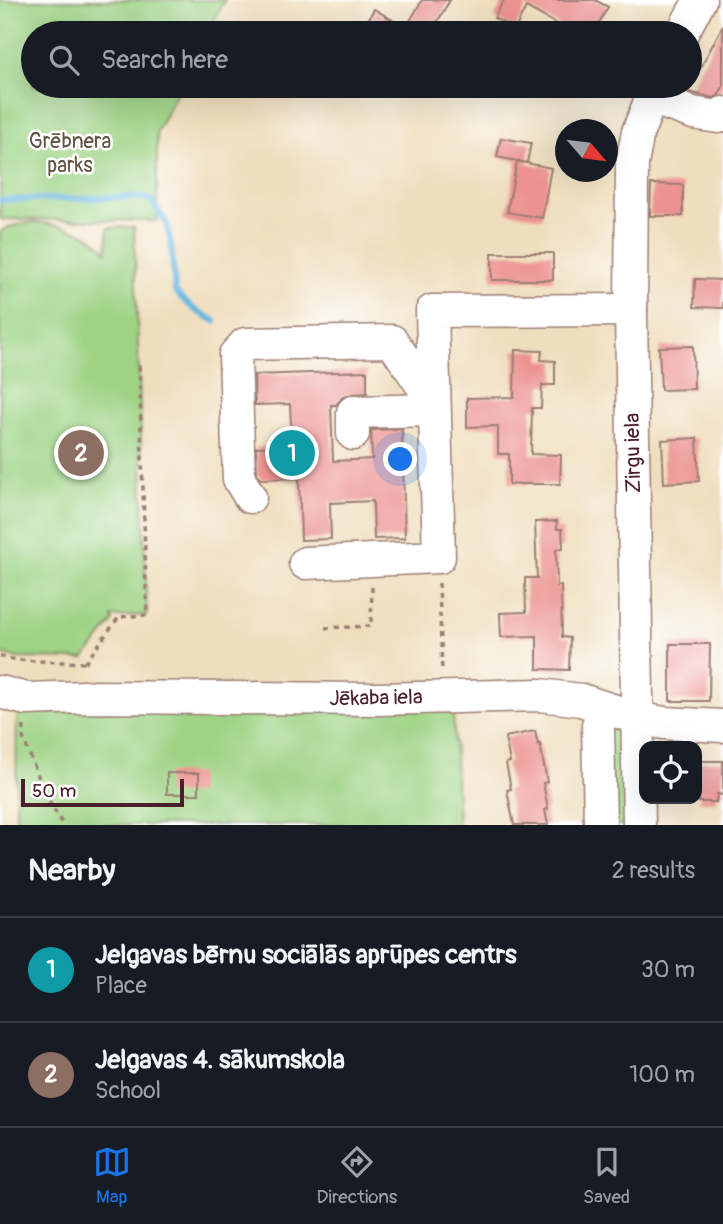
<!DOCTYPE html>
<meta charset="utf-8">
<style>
:root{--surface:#171b24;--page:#242831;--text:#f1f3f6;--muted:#9ea1a6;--line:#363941;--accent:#1a73e8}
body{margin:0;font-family:Pangolin,sans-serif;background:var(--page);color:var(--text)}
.controls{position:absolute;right:21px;bottom:21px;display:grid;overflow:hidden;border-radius:14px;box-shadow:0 7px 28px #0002}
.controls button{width:63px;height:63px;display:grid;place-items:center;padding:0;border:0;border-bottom:2px solid var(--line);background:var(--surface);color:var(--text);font:35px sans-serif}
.compass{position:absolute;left:555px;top:119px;width:63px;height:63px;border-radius:50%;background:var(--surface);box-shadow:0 7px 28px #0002;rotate:118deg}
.scale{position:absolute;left:21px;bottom:18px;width:163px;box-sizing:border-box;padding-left:7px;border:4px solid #4a1f2b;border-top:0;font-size:19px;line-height:24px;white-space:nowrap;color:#4a1f2b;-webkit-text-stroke:5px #fff;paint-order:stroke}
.you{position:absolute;left:401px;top:460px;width:24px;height:24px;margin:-18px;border:5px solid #fff;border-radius:50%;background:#1a73e8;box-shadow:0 0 0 10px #1a73e833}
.badge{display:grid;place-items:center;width:46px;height:46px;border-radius:50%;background:var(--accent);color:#fff;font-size:23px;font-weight:700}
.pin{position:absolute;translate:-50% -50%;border:4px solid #fff;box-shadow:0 2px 7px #0006}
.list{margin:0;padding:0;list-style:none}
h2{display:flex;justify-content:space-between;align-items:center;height:91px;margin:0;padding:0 28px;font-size:30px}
h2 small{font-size:23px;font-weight:400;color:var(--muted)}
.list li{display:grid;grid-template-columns:46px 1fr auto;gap:21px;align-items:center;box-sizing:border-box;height:105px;padding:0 28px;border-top:2px solid var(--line)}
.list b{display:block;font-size:26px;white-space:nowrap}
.list p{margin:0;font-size:23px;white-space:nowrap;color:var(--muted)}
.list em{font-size:23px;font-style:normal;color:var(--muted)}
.icon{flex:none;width:38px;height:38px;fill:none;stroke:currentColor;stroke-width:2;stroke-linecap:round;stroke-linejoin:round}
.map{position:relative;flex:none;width:723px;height:825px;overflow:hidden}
.search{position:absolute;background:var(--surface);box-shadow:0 7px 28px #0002;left:21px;right:21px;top:21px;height:77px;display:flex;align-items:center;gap:18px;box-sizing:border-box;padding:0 24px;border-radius:38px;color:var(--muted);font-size:26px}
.sheet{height:301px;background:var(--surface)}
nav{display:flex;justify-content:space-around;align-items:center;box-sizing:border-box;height:98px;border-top:2px solid var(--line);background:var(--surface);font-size:19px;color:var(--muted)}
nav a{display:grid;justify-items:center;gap:4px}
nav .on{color:var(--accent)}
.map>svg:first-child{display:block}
</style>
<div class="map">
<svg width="723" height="825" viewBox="0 0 723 825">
<rect width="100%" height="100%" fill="#fff"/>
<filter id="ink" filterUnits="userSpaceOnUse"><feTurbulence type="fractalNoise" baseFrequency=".0143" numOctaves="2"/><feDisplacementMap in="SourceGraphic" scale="14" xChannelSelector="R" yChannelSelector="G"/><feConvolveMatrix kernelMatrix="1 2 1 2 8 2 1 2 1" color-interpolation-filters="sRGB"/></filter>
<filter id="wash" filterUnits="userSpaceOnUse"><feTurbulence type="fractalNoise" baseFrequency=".00686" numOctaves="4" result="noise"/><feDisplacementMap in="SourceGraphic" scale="28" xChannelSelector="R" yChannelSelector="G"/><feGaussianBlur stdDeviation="1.57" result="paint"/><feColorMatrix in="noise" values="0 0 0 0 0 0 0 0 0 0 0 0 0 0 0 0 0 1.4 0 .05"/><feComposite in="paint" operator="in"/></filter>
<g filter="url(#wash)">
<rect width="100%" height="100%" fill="#efdebd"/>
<g fill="#9ed384" stroke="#747958" stroke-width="2">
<path d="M0,0H225L207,33H33V86H180L157,131V221L0,219Z"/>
<path d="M33,222C54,224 77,228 95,240C99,243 103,248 107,252L108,228L134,227L147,615L112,617L113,621L84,659L18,658L0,654V232L9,227Z"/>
<path d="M453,708L458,825H16L17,711Z"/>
<path d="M594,711L620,723L627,737V825H616L613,823Z"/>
</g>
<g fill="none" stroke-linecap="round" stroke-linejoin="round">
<path stroke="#64b3de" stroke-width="6" d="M0,200L142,197L151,200L166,222L171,244L175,291L182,299L195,310L215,321"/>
</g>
<g id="blocks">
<g fill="#ec9391">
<path d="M422,0H450L431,33H361L374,9L406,28Z"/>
<path d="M504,0H595L608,7L593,33H573L526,7L515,29L494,18Z"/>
<path d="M723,25V87L718,96L714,98L688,92Z"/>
<path d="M501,138L531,143L527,163L497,157Z"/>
<path d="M517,161L551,168L542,218L507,212Z"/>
<path d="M651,184L683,185V216H650Z"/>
<rect x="492" y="253" width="61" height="27"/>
<path d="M695,279L723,280V308L694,307Z"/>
<path d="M693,346L694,389L661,390L659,347Z"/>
<path d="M515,350L542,351L541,360L555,361V385H542L541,408H532L531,454L561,455L560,484H509V454H498V426L467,427V398L514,397Z"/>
<path d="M367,371V393L353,394L344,396L336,405H331L333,461L372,459L371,430L402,429L405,538L374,539L373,501L330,503L331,539L301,540L299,478L260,479L257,474L256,447L292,446L290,404L255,405L254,375Z"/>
<path d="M697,438L699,481L664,483L662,440Z"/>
<path d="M557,521V529H562L563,548L556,549L557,586H561L562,637L570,638L569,670L537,669V636L501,637L500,613L526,612L525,578H537L535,522Z"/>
<path d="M670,644H710L709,701H670Z"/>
<path d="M535,731L538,745L540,744L547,782L543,783L548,809L545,810L548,825H514L507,790L511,789L506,763L510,762L505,737Z"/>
<path d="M700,761H723V795L717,794L716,802H699V796H697V770H700Z"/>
<rect x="167" y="773" width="32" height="21"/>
</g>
</g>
</g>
<g filter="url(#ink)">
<use href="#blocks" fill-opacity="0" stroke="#9c7e74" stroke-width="2"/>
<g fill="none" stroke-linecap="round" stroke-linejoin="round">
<defs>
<g id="minor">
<path d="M682,33L700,0"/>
<path d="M651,98L693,113L718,117L723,113"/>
<path d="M353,434V412L434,410"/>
<path d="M250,497L239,479L235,355L245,344L392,341L434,403"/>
<path d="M305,563L439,557L432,311L631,310"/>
<path d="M0,692L26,699L84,697L377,699L540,695L581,700L637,718L664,723L723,726"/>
<path d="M598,725L600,825"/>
<path d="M639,825L631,310L632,164L638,132L656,86"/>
</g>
</defs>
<use href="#minor" stroke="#9c7e74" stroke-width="35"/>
<g stroke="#9c7e74" stroke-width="3.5" stroke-dasharray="5 5" stroke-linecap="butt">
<path d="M439,583L442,673"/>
<path d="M325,628L371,626L372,587"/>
<path d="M0,656L16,660L85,663"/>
<path d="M85,663L119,617L147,615L139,365"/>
<path d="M24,726L23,738L46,796L63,825"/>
</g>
<use href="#minor" stroke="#fff" stroke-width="32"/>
</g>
</g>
<g text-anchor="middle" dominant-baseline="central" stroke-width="5" stroke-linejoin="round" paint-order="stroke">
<g font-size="21" fill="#635546" stroke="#fff">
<text x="70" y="141">Grēbnera<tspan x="70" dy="24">parks</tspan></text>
</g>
<g font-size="21" fill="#4a1f2b" stroke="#fff">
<text transform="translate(633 453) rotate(-91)">Zirgu iela</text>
<text transform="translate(376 698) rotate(-1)">Jēkaba iela</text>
</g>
</g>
</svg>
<div class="controls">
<button><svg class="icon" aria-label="locate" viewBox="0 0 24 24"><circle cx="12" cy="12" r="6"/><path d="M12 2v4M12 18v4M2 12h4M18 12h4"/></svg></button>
</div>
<svg class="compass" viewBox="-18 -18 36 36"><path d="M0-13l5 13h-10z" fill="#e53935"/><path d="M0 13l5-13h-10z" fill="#9ea1a6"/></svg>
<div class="scale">50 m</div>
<div class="you"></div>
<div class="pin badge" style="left:292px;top:453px;background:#0f9aa8">1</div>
<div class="pin badge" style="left:81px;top:453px;background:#8d6e63">2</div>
<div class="search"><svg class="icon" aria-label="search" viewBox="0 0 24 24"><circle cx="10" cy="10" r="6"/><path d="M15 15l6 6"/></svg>Search here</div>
</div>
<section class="sheet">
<h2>Nearby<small>2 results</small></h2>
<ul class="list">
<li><span class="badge" style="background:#0f9aa8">1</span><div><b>Jelgavas bērnu sociālās aprūpes centrs</b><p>Place</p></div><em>30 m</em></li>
<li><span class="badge" style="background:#8d6e63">2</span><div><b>Jelgavas 4. sākumskola</b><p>School</p></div><em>100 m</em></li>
</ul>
</section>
<nav>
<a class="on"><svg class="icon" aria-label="map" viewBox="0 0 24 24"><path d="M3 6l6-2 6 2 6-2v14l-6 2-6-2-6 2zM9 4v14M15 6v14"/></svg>Map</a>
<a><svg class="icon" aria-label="directions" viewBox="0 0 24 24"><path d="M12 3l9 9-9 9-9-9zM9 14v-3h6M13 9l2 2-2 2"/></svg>Directions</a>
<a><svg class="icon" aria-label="saved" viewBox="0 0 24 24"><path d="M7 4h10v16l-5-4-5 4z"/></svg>Saved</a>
</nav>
